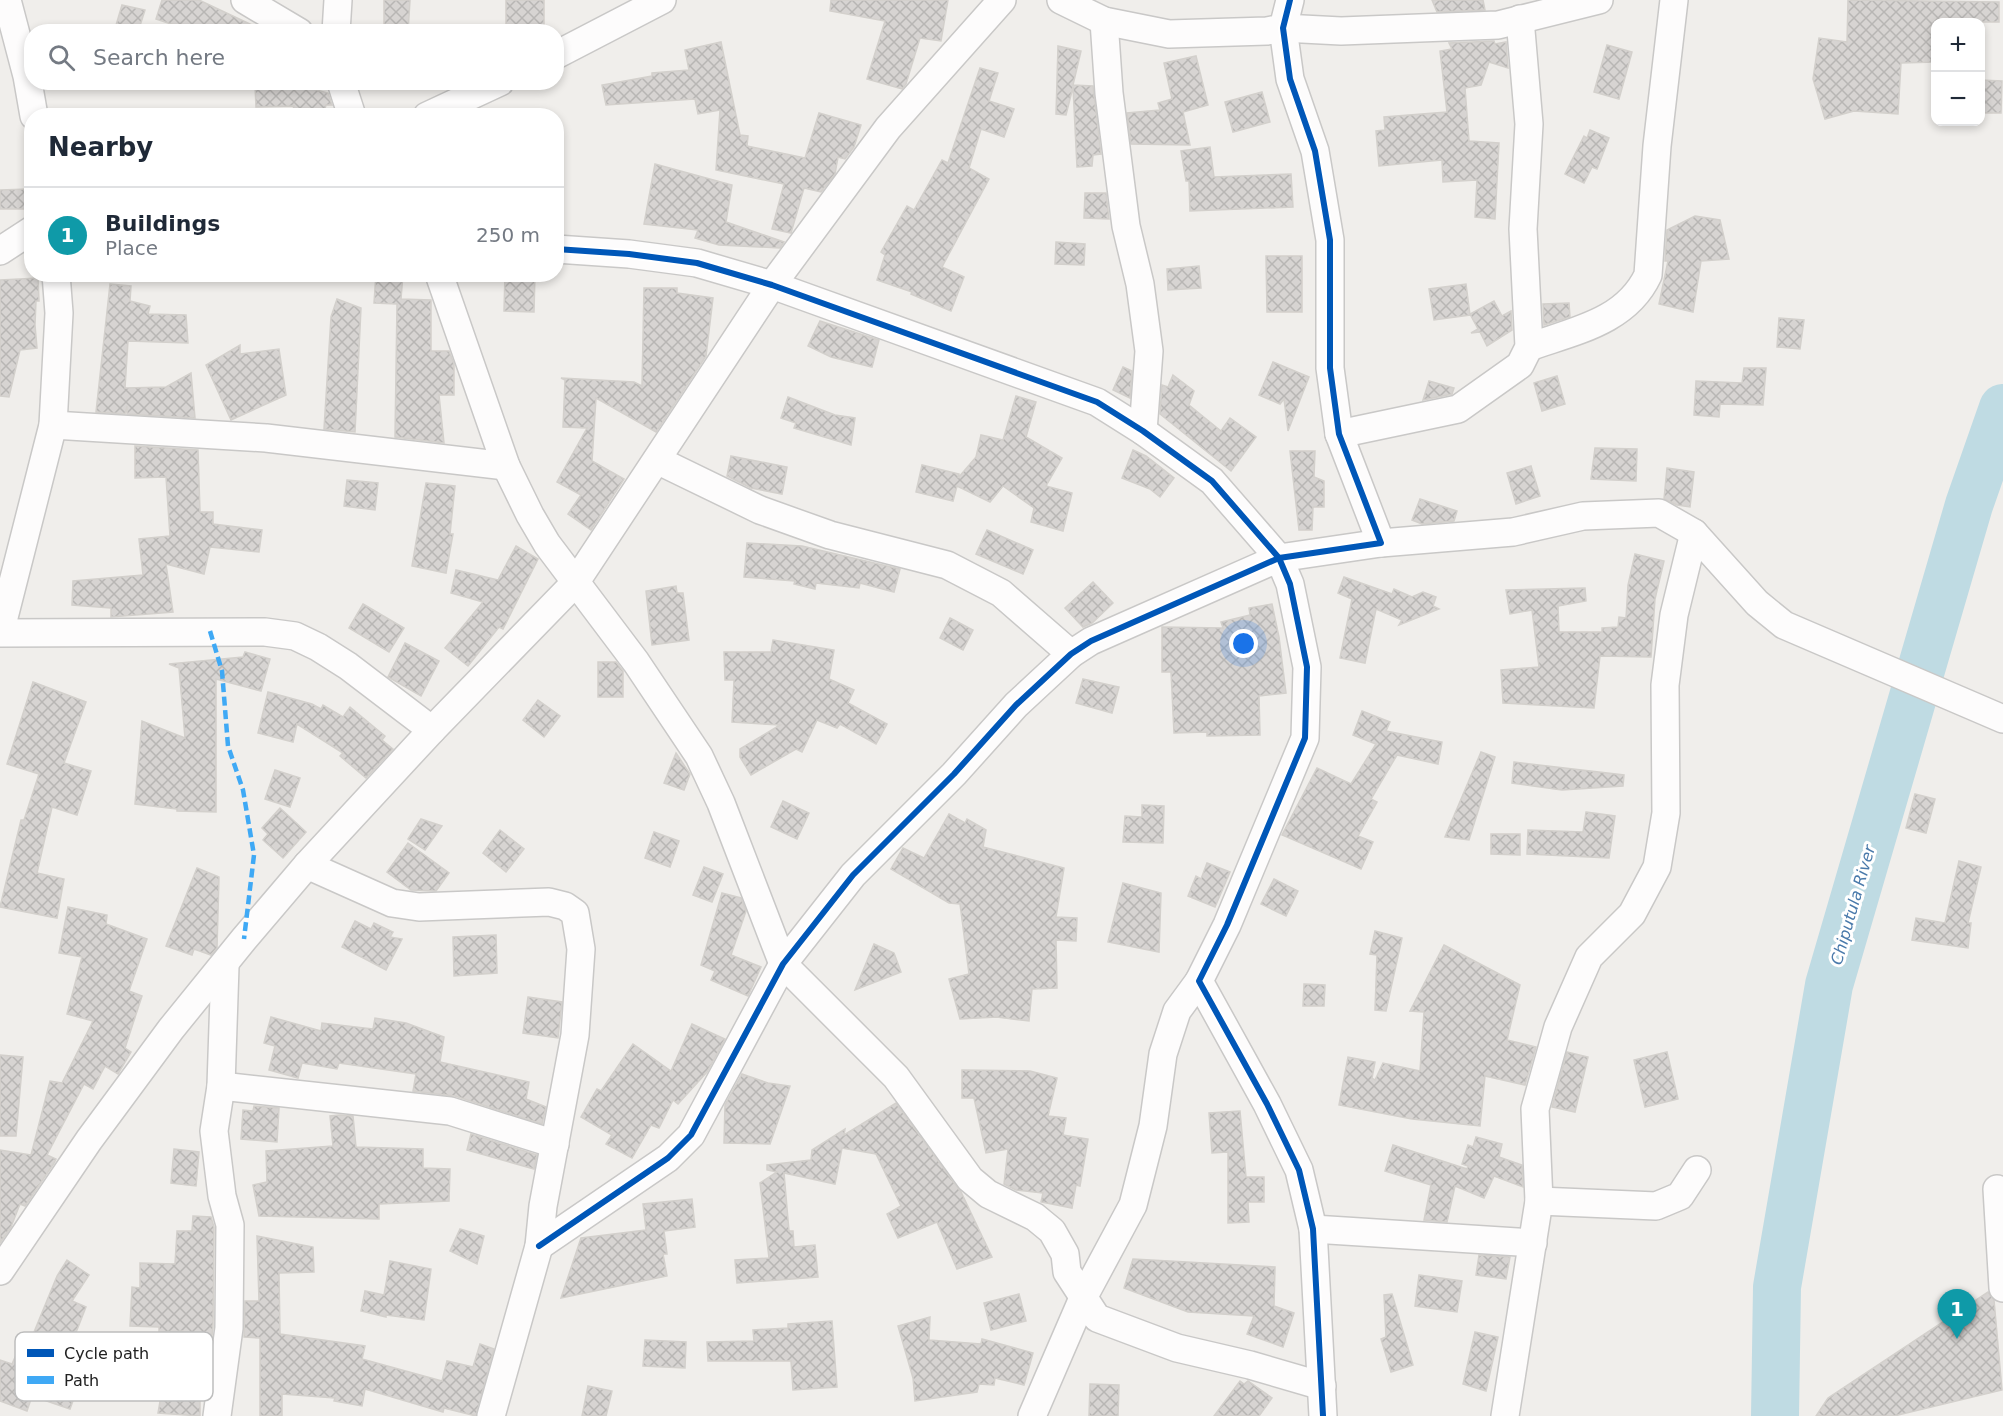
<!DOCTYPE html>
<meta charset="utf-8">
<style>
:root{--surface:#fff;--page:#f2f2f3;--text:#1f2937;--muted:#747a83;--line:#e0e1e3;--accent:#111827}
body{margin:0;font-family:"DejaVu Sans",sans-serif;background:var(--page);color:var(--text)}
.controls{position:absolute;right:18px;top:18px;display:grid;overflow:hidden;border-radius:12px;box-shadow:0 3px 9px #0003}
.controls button{width:54px;height:54px;display:grid;place-items:center;padding:0;border:0;border-bottom:2px solid var(--line);background:var(--surface);color:var(--text);font:30px sans-serif}
.you{position:absolute;left:1244px;top:644px;width:21px;height:21px;margin:-15px;border:4px solid #fff;border-radius:50%;background:#1a73e8;box-shadow:0 0 0 9px #1a73e833}
.badge{display:grid;place-items:center;width:39px;height:39px;border-radius:50%;background:var(--accent);color:#fff;font-size:20px;font-weight:700}
.pin{position:absolute;translate:-50% -50px;filter:drop-shadow(0 2px 3px #0008)}
.pin::after{content:'';position:absolute;top:32px;width:21px;height:18px;background:inherit;clip-path:polygon(0 0,100% 0,50% 100%)}
.list{margin:0;padding:0;list-style:none}
h2{display:flex;justify-content:space-between;align-items:center;height:78px;margin:0;padding:0 24px;font-size:26px}
h2 small{font-size:20px;font-weight:400;color:var(--muted)}
.list li{display:grid;grid-template-columns:39px 1fr auto;gap:18px;align-items:center;box-sizing:border-box;height:96px;padding:0 24px;border-top:2px solid var(--line)}
.list b{display:block;font-size:22px;white-space:nowrap}
.list p{margin:0;font-size:20px;white-space:nowrap;color:var(--muted)}
.list em{font-size:20px;font-style:normal;color:var(--muted)}
.icon{flex:none;width:33px;height:33px;fill:none;stroke:currentColor;stroke-width:2;stroke-linecap:round;stroke-linejoin:round}
.map{position:relative;flex:none;width:2003px;height:1416px;overflow:hidden}
.search{position:absolute;background:var(--surface);box-shadow:0 3px 9px #0003;left:24px;top:24px;width:540px;height:66px;display:flex;align-items:center;gap:15px;box-sizing:border-box;padding:0 21px;border-radius:24px;color:var(--muted);font-size:22px}
.panel{position:absolute;background:var(--surface);box-shadow:0 3px 9px #0003;left:24px;top:108px;width:540px;height:174px;border-radius:24px}
.map>svg:first-child{display:block}
</style>
<div class="map">
<svg width="2003" height="1416" viewBox="0 0 2003 1416">
<defs>
<pattern id="building-cross-hatch" width="8" height="8" patternUnits="userSpaceOnUse" patternTransform="scale(1.5)"><rect width="8" height="8" fill="#d7d4d2"/><path d="M0 0l8 8M0 8l8-8" fill="none" stroke="#b8b6b4"/></pattern>
</defs>
<rect width="100%" height="100%" fill="#f0eeeb"/>
<g fill="none" stroke-linecap="round" stroke-linejoin="round">
<path stroke="#bfdbe3" stroke-width="48" d="M1775,1416L1777,1287L1829,985L1969,505L2003,408"/>
</g>
<g fill="url(#building-cross-hatch)" stroke="#d3d0cc" stroke-width="1.5">
<path d="M162,0H199L267,32H195L156,19Z"/>
<path d="M384,0H410L408,32H384Z"/>
<rect x="506" y="0" width="38" height="26"/>
<path d="M831,0H948L941,41L920,38L906,84L902,89L867,79L885,21L830,11Z"/>
<path d="M1432,0H1483L1485,10L1437,12Z"/>
<path d="M1848,0L1999,2V22H1935V62L1901,63L1898,114L1854,111L1825,119L1813,79L1819,38L1847,42Z"/>
<path d="M122,5L145,10L138,32H114Z"/>
<path d="M1494,41L1495,44L1506,42L1508,68L1489,62L1481,85L1465,88L1469,141L1499,143L1495,219L1475,217L1477,180L1443,182L1442,160L1379,166L1376,131L1385,130L1384,117L1447,112L1440,51L1452,49L1449,43Z"/>
<path d="M721,42L740,135L748,136L747,146L805,158L819,113L861,125L854,147L845,159L838,157L835,174L821,192L804,188L791,233L772,229L784,184L716,170L720,110L698,114L695,99L606,105L602,85L652,76V73L689,70L685,50Z"/>
<path d="M1607,45L1632,52L1619,99L1594,92Z"/>
<path d="M1058,46L1081,51L1073,85L1093,86L1101,154L1093,155L1092,166L1077,167L1073,87L1066,115L1056,114Z"/>
<path d="M1196,56L1208,105L1183,112L1190,145L1131,144L1127,113L1160,110L1158,103L1172,99L1164,63Z"/>
<path d="M980,68L998,73L989,101L1014,109L1004,137L981,129L969,168L989,179L942,267L964,277L951,311L911,294L912,292L877,280L885,255L881,252L907,206L914,210L942,160L948,163Z"/>
<path d="M1980,80L2002,81L2001,113H1980Z"/>
<path d="M294,84L328,93L332,105H326L323,116H291L294,106L256,107L255,85Z"/>
<path d="M1262,92L1270,122L1233,132L1225,102Z"/>
<path d="M1590,130L1609,138L1597,169L1592,167L1584,183L1565,174L1584,136L1587,138Z"/>
<path d="M1210,147L1214,177L1291,174L1293,207L1190,211L1189,181H1186L1181,151Z"/>
<path d="M655,164L732,185L726,222L784,242L780,248L719,245L695,238L698,230L644,224Z"/>
<path d="M28,189V209H0V190Z"/>
<path d="M1085,193H1106L1109,219L1084,218Z"/>
<path d="M1695,216L1720,220L1729,259L1701,261L1693,312L1659,304L1668,261H1665L1667,230Z"/>
<path d="M1056,242L1085,244L1084,265L1055,264Z"/>
<path d="M1266,256H1302V312H1267Z"/>
<path d="M1199,266L1201,288L1168,290L1167,269Z"/>
<path d="M376,274H403L401,299L431,300V351H449L454,364V395H439L444,443L395,437L397,304L374,303Z"/>
<path d="M505,274H535L534,312L504,311Z"/>
<path d="M38,278L39,301H36L35,325L37,348L20,350L9,397L0,396V280Z"/>
<path d="M110,284L131,286L130,301L150,306L148,314L186,315L188,343L128,341L125,388L166,387L191,373L195,418L127,414V406L125,414L96,412Z"/>
<path d="M1466,284L1470,315L1434,320L1429,289Z"/>
<path d="M644,288H677V293L713,298L706,356L656,432L596,398L592,461L624,479L591,530L568,514L581,495L557,482L587,428L563,427L565,380L561,378L634,382L642,386Z"/>
<path d="M337,299L361,308L355,432L324,429L331,317Z"/>
<path d="M1494,301L1502,316L1511,311L1512,330L1487,346L1480,332L1471,333L1478,329L1470,314Z"/>
<path d="M1569,303L1570,317L1544,325L1543,304Z"/>
<path d="M1779,318L1804,320L1800,349L1777,347Z"/>
<path d="M820,321L879,340L872,367L831,357L808,346Z"/>
<path d="M240,345V354L279,349L286,395L231,420L206,365Z"/>
<path d="M1273,362L1309,377L1288,431L1284,399L1280,404L1259,395Z"/>
<path d="M1123,367L1132,371L1130,398L1113,390Z"/>
<path d="M1744,368H1766L1763,405L1720,404L1719,417L1694,415L1696,381L1742,383Z"/>
<path d="M1173,375L1194,391L1189,405L1221,431L1230,418L1256,437L1231,471L1160,414L1162,385L1168,387Z"/>
<path d="M1557,376L1565,404L1542,411L1534,383Z"/>
<path d="M1429,381L1454,388L1452,394L1423,400Z"/>
<path d="M1016,396L1036,402L1026,437L1062,458L1046,486L1072,493L1063,531L1031,522L1034,508L1003,486L990,502L957,486L953,501L916,492L922,465L959,474L958,478L976,457L981,435L1003,440Z"/>
<path d="M788,397L835,415L855,418L851,445L794,428L796,423L781,418Z"/>
<path d="M135,446L198,450L200,512H213V524L262,530L259,552L210,547L204,574L166,564L173,612L111,617V608L72,605L73,581L143,575L139,539L170,536L166,477L135,478Z"/>
<path d="M1595,448L1637,449L1636,481L1591,479Z"/>
<path d="M1133,450L1146,456L1174,478L1160,497L1150,489L1122,478Z"/>
<path d="M1290,451H1315L1314,477L1324,481V507H1313L1312,530H1299Z"/>
<path d="M731,456L787,467L782,494L751,488L727,476Z"/>
<path d="M1531,466L1540,496L1516,504L1507,473Z"/>
<path d="M1667,468L1694,472L1690,507L1677,505L1664,499Z"/>
<path d="M347,480L378,483L375,510L344,506Z"/>
<path d="M426,483L455,486L450,534H453L446,573L412,566Z"/>
<path d="M1420,499L1457,511L1454,521L1422,524L1412,520Z"/>
<path d="M987,530L1033,550L1023,574L976,554Z"/>
<path d="M747,543L802,546L900,569L894,592L860,583L859,588L816,583L815,589L794,584L795,581L744,577Z"/>
<path d="M516,546L538,559L503,629L499,627L468,666L445,648L483,602L451,593L456,570L498,580Z"/>
<path d="M1635,554L1664,561L1655,599L1651,657L1600,656L1594,708L1503,703L1501,670L1539,667L1532,610L1510,614L1506,590L1585,588L1586,601L1558,606L1559,632H1602V628L1618,627L1619,617L1626,618L1628,585Z"/>
<path d="M1344,577L1392,594L1394,589L1412,597L1423,592L1436,597L1433,606L1439,609L1399,625L1402,620L1376,609L1365,663L1340,658L1352,599L1338,593Z"/>
<path d="M1093,582L1113,603L1092,623L1083,627L1065,608Z"/>
<path d="M676,586L677,593H683L689,640L652,645L646,591Z"/>
<path d="M363,604L404,628L389,652L349,628Z"/>
<path d="M1272,604L1279,637L1286,693L1259,696L1260,735L1207,736V732L1174,733L1171,672H1162V627L1223,628L1221,622L1250,615L1249,608Z"/>
<path d="M950,618L973,630L963,650L940,638Z"/>
<path d="M773,640L834,650L829,679L854,690L848,703L887,724L876,744L840,724L837,728L817,720L802,752L796,749L751,775L740,757V749L780,725L732,722L734,680H725L724,652H771Z"/>
<path d="M405,643L439,661L421,696L388,677Z"/>
<path d="M245,652L270,659L261,691L216,679V812L177,811V809L135,804L142,721L185,738L179,668L169,664L243,657Z"/>
<path d="M598,662H616L623,671V697H598Z"/>
<path d="M1083,679L1119,687L1112,713L1076,703Z"/>
<path d="M33,682L86,702L64,763L91,771L77,815L52,807L37,873L64,879L57,918L0,907L21,820H24L39,774L7,764Z"/>
<path d="M268,692L312,704L321,709L323,705L343,717L350,707L385,736L382,740L393,749L366,778L340,756L343,753L297,724L293,742L258,733Z"/>
<path d="M538,700L560,716L544,737L523,720Z"/>
<path d="M1362,711L1390,722L1386,731L1442,742L1438,764L1397,755L1371,799L1377,802L1358,836L1373,842L1361,869L1282,835L1317,768L1351,784L1376,744L1353,735Z"/>
<path d="M1481,752L1495,757L1469,840L1445,837Z"/>
<path d="M676,753L690,774L684,790L664,783Z"/>
<path d="M1514,762L1624,775L1623,786L1562,790L1512,783Z"/>
<path d="M275,770L300,778L290,807L265,799Z"/>
<path d="M1915,794L1935,799L1926,833L1906,828Z"/>
<path d="M783,801L809,813L797,839L771,827Z"/>
<path d="M1142,805L1164,806L1163,843L1123,842L1125,816L1142,817Z"/>
<path d="M280,808L306,832L283,858L263,840L268,834L262,828Z"/>
<path d="M1586,812L1615,816L1609,858L1527,854L1528,830L1583,832Z"/>
<path d="M949,814L965,823L967,819L986,830L983,847L1064,868L1056,917L1077,918L1076,941L1056,940L1057,988L1032,989L1029,1021L997,1017L960,1019L949,979L969,974L960,904L949,903L891,869L903,848L924,858Z"/>
<path d="M421,819L442,826L425,850L408,839Z"/>
<path d="M500,830L524,849L506,872L483,853Z"/>
<path d="M654,832L679,841L670,867L645,858Z"/>
<path d="M1491,834H1520V855L1491,854Z"/>
<path d="M408,843L449,873L436,891L411,890L387,872Z"/>
<path d="M1959,861L1981,867L1968,923H1971L1968,948L1912,940L1916,918L1945,923Z"/>
<path d="M1207,863L1230,872L1215,907L1188,896L1196,876L1201,879Z"/>
<path d="M704,867L723,874L712,902L693,895Z"/>
<path d="M197,868L219,877L217,948L211,955L194,949L192,955L166,946Z"/>
<path d="M1274,879L1298,891L1286,916L1261,904Z"/>
<path d="M1123,883L1161,893L1159,952L1108,942Z"/>
<path d="M722,893L741,898L746,911L731,955L761,967L748,996L711,980L715,971L701,965Z"/>
<path d="M68,907L107,915L106,924L147,939L129,991L142,996L125,1048L131,1052L118,1074L105,1066L93,1089L84,1084L47,1155L56,1159L54,1163L25,1206L20,1204L11,1227L0,1243V1150L31,1155L50,1081L62,1083L93,1021L67,1014L82,957L59,953Z"/>
<path d="M355,921L371,929L374,923L393,932L390,937L402,939L386,970L342,947Z"/>
<path d="M1375,931L1402,938L1386,1011L1375,1010L1377,955L1370,954Z"/>
<path d="M496,935L497,973L454,976L453,937Z"/>
<path d="M874,944L894,953L901,972L855,990Z"/>
<path d="M1444,945L1520,985L1507,1040L1536,1047L1525,1085L1485,1076L1480,1126L1412,1119L1339,1105L1348,1057L1375,1062L1372,1078L1375,1080L1383,1063L1420,1071L1424,1012L1410,1011Z"/>
<path d="M1304,984L1325,985L1324,1006H1303Z"/>
<path d="M528,997L562,1002L558,1038L523,1033Z"/>
<path d="M271,1017L321,1031L322,1023L373,1029L375,1018L406,1023L444,1037L440,1062L529,1082L526,1099L546,1107L542,1124L455,1096L413,1091L416,1074L339,1063L337,1069L302,1063L298,1078L269,1070L275,1046L264,1043Z"/>
<path d="M692,1024L725,1039L707,1072L678,1104L673,1100L659,1128L651,1125L632,1158L606,1144L612,1135L581,1117L597,1089L601,1091L633,1044L671,1071Z"/>
<path d="M1567,1052L1588,1057L1575,1112L1552,1107Z"/>
<path d="M1667,1052L1678,1099L1645,1107L1634,1060Z"/>
<path d="M0,1055L23,1057L16,1136H0Z"/>
<path d="M962,1070L1030,1071L1057,1078L1048,1116L1066,1118L1063,1135L1088,1139L1080,1186L1076,1185L1072,1208L1041,1202L1043,1193L1016,1190L1004,1184L1008,1149L986,1153L974,1098H962Z"/>
<path d="M742,1074L768,1083L790,1086L770,1144L724,1143L725,1105Z"/>
<path d="M896,1103L961,1192L992,1257L957,1269L937,1222L898,1238L887,1214L901,1206L876,1154L842,1148L835,1184L784,1173L789,1231H793L794,1247L815,1245L818,1277L737,1283L735,1260L769,1258L760,1183L777,1172L767,1170V1165L811,1160L812,1150L845,1129L844,1135Z"/>
<path d="M254,1106L279,1108L277,1142L241,1139L243,1110L253,1111Z"/>
<path d="M1240,1111L1246,1177H1264V1202H1248L1249,1222L1228,1223V1152L1212,1153L1209,1113Z"/>
<path d="M339,1115L353,1116L356,1147L423,1149V1168L450,1169L449,1201L379,1204V1219L259,1216L253,1185L267,1182L266,1151L333,1146L330,1116Z"/>
<path d="M471,1134L537,1155L534,1169L467,1150Z"/>
<path d="M1476,1137L1502,1144L1499,1157L1522,1165L1523,1187L1494,1176L1484,1198L1455,1186L1447,1222L1424,1220L1431,1185L1385,1171L1393,1145L1467,1169L1468,1166L1462,1164L1468,1145L1473,1147Z"/>
<path d="M174,1149L199,1152L196,1186L171,1183Z"/>
<path d="M692,1199L695,1227L664,1231L667,1254H663L667,1276L561,1298L581,1238L646,1230L643,1204Z"/>
<path d="M193,1216L211,1217L214,1227L213,1327L207,1375L181,1374L183,1331L159,1332V1327L130,1326L132,1287L140,1288V1263L175,1264L177,1231H192Z"/>
<path d="M460,1229L484,1236L477,1264L450,1251Z"/>
<path d="M257,1236L313,1247L314,1272L279,1273L280,1334L365,1346L362,1359L442,1381L447,1361L473,1367L480,1344L494,1349L476,1416L444,1408L443,1412L365,1389L362,1406L334,1401L335,1398L282,1394V1416H260V1338L244,1337L245,1301H259Z"/>
<path d="M1479,1255L1510,1257L1506,1279L1476,1275Z"/>
<path d="M1133,1259L1275,1267L1274,1306L1294,1313L1283,1347L1247,1334L1254,1316L1188,1312L1124,1288Z"/>
<path d="M67,1260L89,1275L72,1301L86,1307L75,1335L32,1337L57,1276Z"/>
<path d="M390,1261L431,1269L424,1320L386,1315V1317L361,1311L365,1291L384,1295Z"/>
<path d="M1419,1275L1462,1281L1457,1312L1415,1306Z"/>
<path d="M1988,1292L1994,1300L2002,1390L1894,1416H1816L1828,1398Z"/>
<path d="M1019,1294L1026,1321L991,1330L984,1303Z"/>
<path d="M1392,1294L1413,1365L1391,1372L1381,1339L1386,1337L1384,1295Z"/>
<path d="M930,1317L929,1340L981,1344L982,1339L1033,1353L1024,1385L995,1378L994,1385L979,1384L977,1392L915,1401L913,1378L898,1326Z"/>
<path d="M832,1321L837,1387L793,1390L791,1361H708L707,1342L754,1341L753,1330L788,1328V1324Z"/>
<path d="M1475,1332L1498,1337L1486,1391L1463,1384Z"/>
<path d="M645,1340L686,1342L685,1368L643,1366Z"/>
<path d="M28,1348L86,1359L75,1386L78,1387L70,1409L32,1396L27,1411L0,1401V1360L12,1364L16,1355L24,1358Z"/>
<path d="M165,1373L200,1380V1416L158,1413Z"/>
<path d="M1240,1381L1244,1384L1248,1381L1272,1398L1259,1416H1214Z"/>
<path d="M1090,1384L1119,1385L1118,1416H1089Z"/>
<path d="M588,1386L612,1391L606,1416H582Z"/>
</g>
<g fill="none" stroke-linecap="round" stroke-linejoin="round">
<defs>
<g id="minor">
<path d="M7,0L27,76L34,116"/>
<path d="M245,0L299,32"/>
<path d="M1061,0L1104,21L1169,34L1267,31L1283,28L1341,31L1498,25L1599,0"/>
<path d="M1104,21L1109,93L1126,226L1140,284L1149,351L1143,431"/>
<path d="M336,32L338,0"/>
<path d="M556,55L662,0"/>
<path d="M341,82L352,116"/>
<path d="M427,116L500,82"/>
<path d="M556,249L629,254L697,263L772,285L1097,402L1143,431L1212,481L1279,558L1290,584L1307,667L1305,738L1227,925L1199,981L1267,1104L1299,1170L1313,1229L1323,1416"/>
<path d="M0,251L32,230"/>
<path d="M56,274L59,313L53,425L0,633L265,632L295,636L318,647L348,666L432,730"/>
<path d="M439,274L506,466L530,515L547,544L636,662L699,756L721,803L783,964L896,1077L970,1179L988,1194L1035,1217L1052,1231L1065,1254L1067,1272L1097,1318L1177,1348L1250,1365L1322,1386"/>
<path d="M1529,347C1574,331 1626,322 1648,275L1657,146L1674,0"/>
<path d="M53,425L266,438L506,466"/>
<path d="M1339,434L1458,409L1520,365L1529,347L1523,229L1529,124L1520,19"/>
<path d="M657,460L760,510L830,535L947,565L1001,593L1071,654"/>
<path d="M1381,543L1513,532L1583,516L1659,513L1694,533L1757,603L1784,625L2003,719"/>
<path d="M307,865L392,903L419,907L549,902L565,906L575,913L581,949L575,1035L543,1206L539,1246L491,1416"/>
<path d="M221,1086L450,1111L555,1144"/>
<path d="M1997,1189L2003,1288"/>
<path d="M1539,1201L1656,1206L1680,1196L1697,1170"/>
<path d="M1313,1229L1533,1243"/>
<path d="M539,1246L668,1158L691,1135L783,964L853,875L954,774L1016,705L1071,654L1091,641L1279,558L1381,543L1339,434L1330,368V240L1315,151L1290,79L1283,28L1290,0"/>
<path d="M0,1271L89,1140L171,1029L244,939L307,865L432,730L575,583L772,285L888,128L1002,0"/>
<path d="M217,1416L229,1328L230,1225L222,1196L214,1131L221,1086L225,966"/>
<path d="M1032,1416L1083,1298L1133,1205L1153,1126L1163,1054L1177,1011L1199,981"/>
<path d="M1505,1416L1539,1201L1535,1109L1558,1027L1589,957L1632,914L1657,867L1666,813L1665,685L1674,615L1694,533"/>
</g>
</defs>
<use href="#minor" stroke="#c9c8c7" stroke-width="30"/>
<use href="#minor" stroke="#fdfcfc" stroke-width="27"/>
<path stroke="#3fa9f5" stroke-width="4.5" stroke-dasharray="9 4.5" stroke-linecap="butt" d="M210,631L222,671L228,746L243,790L254,855L244,939"/>
<defs>
<g id="cycleway">
<path d="M556,249L629,254L697,263L772,285L1097,402L1143,431L1212,481L1279,558L1290,584L1307,667L1305,738L1227,925L1199,981L1267,1104L1299,1170L1313,1229L1323,1416"/>
<path d="M539,1246L668,1158L691,1135L783,964L853,875L954,774L1016,705L1071,654L1091,641L1279,558L1381,543L1339,434L1330,368V240L1315,151L1290,79L1283,28L1290,0"/>
</g>
</defs>
<use href="#cycleway" stroke="#fff" stroke-width="10"/>
<use href="#cycleway" stroke="#0057b8" stroke-width="6"/>
</g>
<g text-anchor="middle" dominant-baseline="central" stroke-width="6" stroke-linejoin="round" paint-order="stroke">
<g font-size="16" font-style="italic" fill="#4a7aab" stroke="#fff">
<text transform="translate(1853 905) rotate(-74)">Chiputula River</text>
</g>
</g>
<rect x="15" y="1332" width="198" height="69" rx="9" fill="#fff" stroke="#bdbdbd" stroke-width="1.5"/>
<rect x="27" y="1349" width="27" height="8" fill="#0057b8"/>
<rect x="27" y="1376" width="27" height="8" fill="#3fa9f5"/>
<g font-size="16" fill="#222">
<text x="64" y="1359">Cycle path</text>
<text x="64" y="1386">Path</text>
</g>
</svg>
<div class="controls">
<button>+</button>
<button>−</button>
</div>
<div class="you"></div>
<div class="pin badge" style="left:1957px;top:1339px;background:#0f9aa8">1</div>
<div class="search"><svg class="icon" aria-label="search" viewBox="0 0 24 24"><circle cx="10" cy="10" r="6"/><path d="M15 15l6 6"/></svg>Search here</div>
<section class="panel">
<h2>Nearby<small></small></h2>
<ul class="list">
<li><span class="badge" style="background:#0f9aa8">1</span><div><b>Buildings</b><p>Place</p></div><em>250 m</em></li>
</ul>
</section>
</div>
